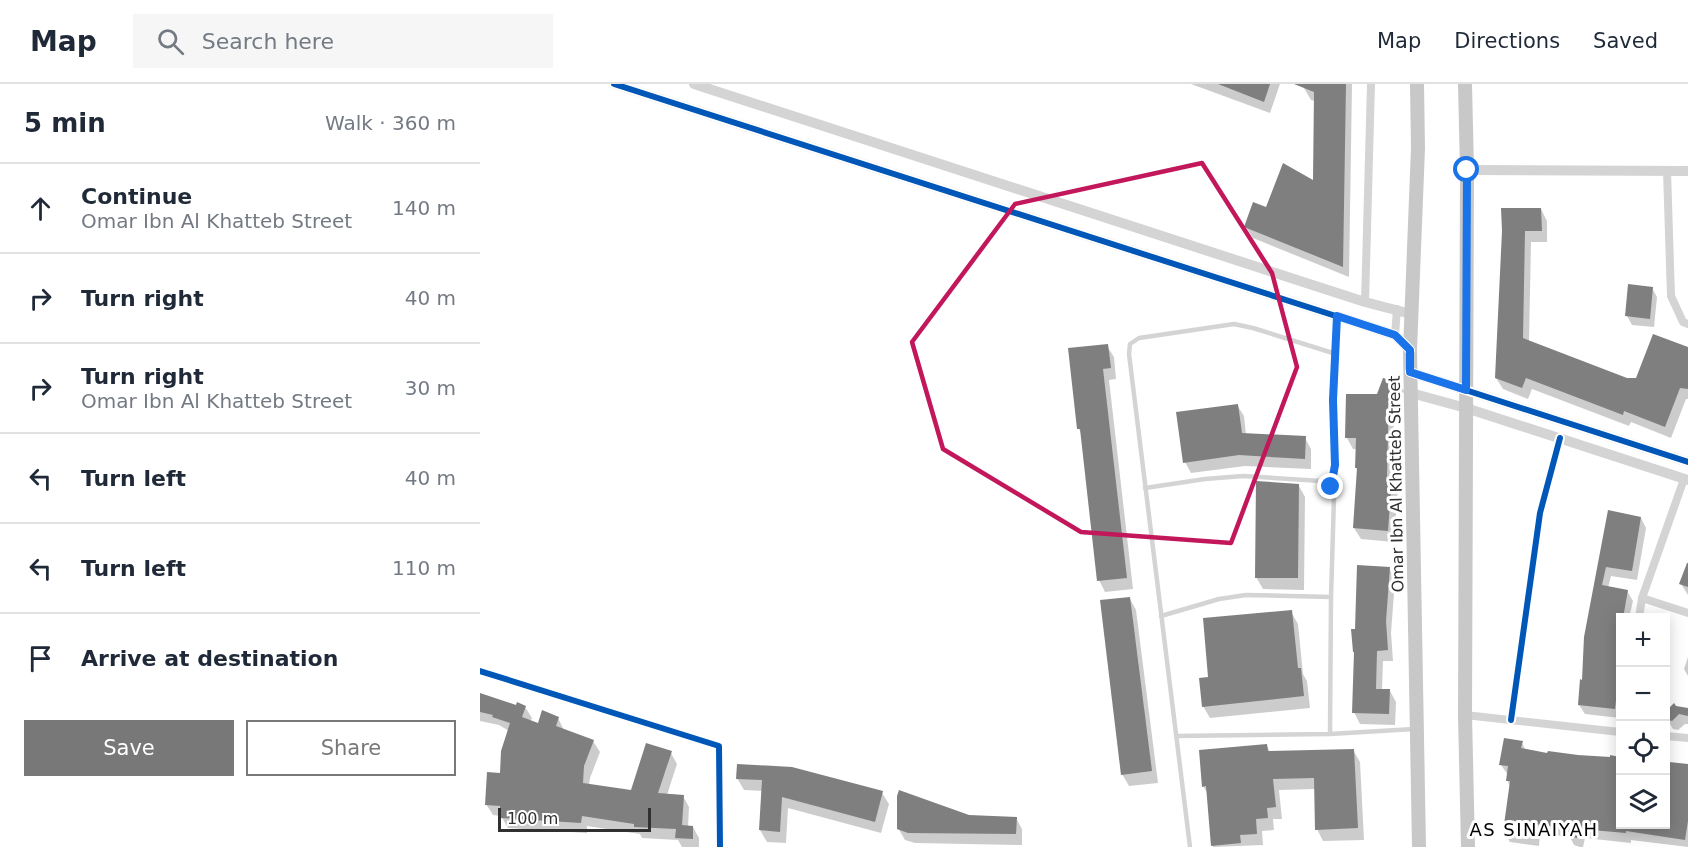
<!DOCTYPE html>
<meta charset="utf-8">
<style>
:root{--surface:#fff;--page:#f6f6f7;--text:#1f2937;--muted:#747a83;--line:#e0e1e3;--accent:#787878}
body{margin:0;font-family:"DejaVu Sans",sans-serif;background:var(--page);color:var(--text)}
.controls{position:absolute;right:18px;bottom:18px;display:grid;overflow:hidden;border-radius:0px;box-shadow:0 3px 15px #0003}
.controls button{width:54px;height:54px;display:grid;place-items:center;padding:0;border:0;border-bottom:2px solid var(--line);background:var(--surface);color:var(--text);font:30px sans-serif}
.scale{position:absolute;left:18px;bottom:15px;width:153px;box-sizing:border-box;padding-left:6px;border:3px solid #303030;border-top:0;font-size:16px;line-height:21px;white-space:nowrap;color:#303030;-webkit-text-stroke:4px #fff;paint-order:stroke}
.stop{position:absolute;width:18px;height:18px;margin:-14px;border:4px solid #1a73e8;border-radius:50%;background:#fff}
.stop.end{background:#1a73e8;border-color:#fff;box-shadow:0 2px 6px #0008}
.list{margin:0;padding:0;list-style:none}
h2{display:flex;justify-content:space-between;align-items:center;height:78px;margin:0;padding:0 24px;font-size:26px}
h2 small{font-size:20px;font-weight:400;color:var(--muted)}
.list li{display:grid;grid-template-columns:39px 1fr auto;gap:18px;align-items:center;box-sizing:border-box;height:90px;padding:0 24px;border-top:2px solid var(--line)}
.list b{display:block;font-size:22px;white-space:nowrap}
.list p{margin:0;font-size:20px;white-space:nowrap;color:var(--muted)}
.list em{font-size:20px;font-style:normal;color:var(--muted)}
.actions{display:flex;gap:12px;padding:18px 24px}
.actions a{flex:1;padding:14px 0;border:2px solid var(--accent);border-radius:0px;text-align:center;font-size:21px;color:var(--accent)}
.actions .main{background:var(--accent);color:#fff}
.icon{flex:none;width:33px;height:33px;fill:none;stroke:currentColor;stroke-width:2;stroke-linecap:round;stroke-linejoin:round}
.map{position:relative;flex:none;width:1208px;height:763px;overflow:hidden}
header{display:flex;align-items:center;gap:36px;box-sizing:border-box;height:84px;padding:0 30px;background:var(--surface);border-bottom:2px solid var(--line)}
header strong{font-size:28px}
nav{display:flex;gap:33px;margin-inline-start:auto;font-size:21px}
.search{width:420px;height:54px;background:var(--page);display:flex;align-items:center;gap:15px;box-sizing:border-box;padding:0 21px;border-radius:0px;color:var(--muted);font-size:22px}
main{display:flex}
aside{flex:1;background:var(--surface)}
.map>svg:first-child{display:block}
</style>
<header>
<strong>Map</strong>
<div class="search"><svg class="icon" aria-label="search" viewBox="0 0 24 24"><circle cx="10" cy="10" r="6"/><path d="M15 15l6 6"/></svg>Search here</div>
<nav><a>Map</a><a>Directions</a><a>Saved</a></nav>
</header>
<main>
<aside>
<h2>5 min<small>Walk · 360 m</small></h2>
<ul class="list">
<li><svg class="icon" aria-label="ahead" viewBox="0 0 24 24"><path d="M12 20V5M6 11l6-6 6 6"/></svg><div><b>Continue</b><p>Omar Ibn Al Khatteb Street</p></div><em>140 m</em></li>
<li><svg class="icon" aria-label="right" viewBox="0 0 24 24"><path d="M7 20v-9h11M14 6l5 5-5 5"/></svg><div><b>Turn right</b></div><em>40 m</em></li>
<li><svg class="icon" aria-label="right" viewBox="0 0 24 24"><path d="M7 20v-9h11M14 6l5 5-5 5"/></svg><div><b>Turn right</b><p>Omar Ibn Al Khatteb Street</p></div><em>30 m</em></li>
<li><svg class="icon" aria-label="left" viewBox="0 0 24 24"><path d="M17 20v-9H6M10 6l-5 5 5 5"/></svg><div><b>Turn left</b></div><em>40 m</em></li>
<li><svg class="icon" aria-label="left" viewBox="0 0 24 24"><path d="M17 20v-9H6M10 6l-5 5 5 5"/></svg><div><b>Turn left</b></div><em>110 m</em></li>
<li><svg class="icon" aria-label="arrive" viewBox="0 0 24 24"><path d="M6 21V4h12l-3 4 3 4H6"/></svg><div><b>Arrive at destination</b></div></li>
</ul>
<div class="actions"><a class="main">Save</a><a>Share</a></div>
</aside>
<div class="map">
<svg width="1208" height="763" viewBox="0 0 1208 763">
<rect width="100%" height="100%" fill="#fff"/>
<g fill="#0003">
<path d="M711,0H800L790,29Z"/>
<path d="M826,0H872L869,193L773,154L766,143L787,125L834,98L835,17L831,16L824,4Z"/>
<path d="M1061,125L1067,137V158H1051L1049,258L1147,295L1157,296L1208,264V315H1206L1191,354L1151,338L1149,342L1052,305L1048,315L1023,305L1016,294L1023,147Z"/>
<path d="M1172,204L1177,213L1174,243L1152,241L1147,232Z"/>
<path d="M627,262L634,273L636,295L629,296L653,505L625,508L619,496L602,351L599,345Z"/>
<path d="M918,295L924,307L918,322L914,321L913,396L918,405L914,458L881,455L874,444L879,388L876,384L877,365H873L867,354L898,312Z"/>
<path d="M757,321L764,332L766,351L825,354L831,365V385L765,382L711,389L705,378Z"/>
<path d="M819,402L825,413L824,506L783,505L776,493Z"/>
<path d="M1129,428L1161,434L1166,444L1157,496L1131,492L1128,504L1147,507L1153,517L1149,534H1140V634L1105,630L1099,621Z"/>
<path d="M1208,480V511L1201,500Z"/>
<path d="M909,484L915,496L911,549L913,577H903L902,606L910,607L916,618L915,641L880,640L874,628L877,546Z"/>
<path d="M650,515L656,526L678,699L649,702L642,690Z"/>
<path d="M811,528L818,540L823,590L827,597L830,624L730,634L723,622L730,595Z"/>
<path d="M1208,573V592L1204,585Z"/>
<path d="M0,611L37,623H45L52,634L50,638L58,641L78,634L84,646L113,657L120,668L110,694L109,701L152,708L191,669L197,680L187,711L203,712L209,723L208,743H213L219,754V763H202L198,756L162,754L160,750L107,742V749L28,744L21,732L13,731L6,720L21,690L29,647L19,641L0,637Z"/>
<path d="M1196,623L1208,626V640H1205L1198,646L1193,645L1187,635Z"/>
<path d="M1042,659L1046,667L1068,671L1140,674V740H1186V688L1189,689L1208,681V763L1151,756V759L1105,754L1103,763H1100L1094,761L1090,753L1060,749L1059,762L1030,758L1024,748L1030,702L1027,696L1028,691L1021,681Z"/>
<path d="M787,662L790,668L873,666L880,678L884,756L843,757L837,745L836,705L799,706L802,735H793L794,746L782,747L783,761L733,763L728,710L723,702Z"/>
<path d="M258,681L402,709L409,720L401,749L308,724L306,759L287,758L280,746L283,707L264,706L257,694Z"/>
<path d="M488,733L536,734L542,745V761L435,759L425,756L418,744Z"/>
</g>
<g fill="#7f7f7f">
<path d="M738,0H790L784,18Z"/>
<path d="M814,0H866L863,183L764,143L773,118L786,123L803,79L833,96L834,8Z"/>
<path d="M1021,124H1061L1062,147H1045L1043,254L1147,294H1156L1173,250L1208,263V305L1200,304L1185,343L1144,327L1143,331L1046,294L1042,304L1015,294L1022,147Z"/>
<path d="M1148,200L1173,203L1170,235L1145,232Z"/>
<path d="M628,260L631,284L623,285L647,494L617,497L600,345H597L588,264Z"/>
<path d="M909,290L919,294L912,312L909,310L907,392H912L908,447L873,444L877,384H875L876,354H865L866,310H897L903,294L907,295Z"/>
<path d="M758,320L762,349L826,352L825,375L759,371L703,379L696,328Z"/>
<path d="M776,397L819,400L818,494H775Z"/>
<path d="M1128,426L1161,433L1152,487L1126,483L1122,501L1148,506L1143,534H1140L1137,564L1140,565V583L1135,625L1098,621L1100,595L1102,596L1104,553Z"/>
<path d="M1207,479H1208V503L1199,500Z"/>
<path d="M877,481L910,483L906,537L908,566L897,567L896,605H910L909,630L872,629L874,568H873L871,545H875Z"/>
<path d="M650,513L672,687L641,691L620,516Z"/>
<path d="M812,526L818,584H821L824,612L722,623L719,594L728,593L723,534Z"/>
<path d="M0,609L36,621L37,618L46,622L42,633L58,639L62,626L79,633L76,642L114,656L104,682L103,699L151,706L166,659L192,667L178,709L204,711L202,741L213,742V755L195,754L196,745L154,743V740L102,732L101,739L20,734V722L5,721L7,688L20,689L21,667L30,639L12,633L13,631L0,628Z"/>
<path d="M1194,619L1196,622L1208,624V632L1199,630L1192,637L1186,635L1188,625Z"/>
<path d="M1024,654L1043,657L1041,664L1067,669L1068,667L1098,671L1130,673V671L1140,673V741H1185V708L1189,678L1208,680V737L1205,756L1146,747V749L1100,745L1097,754L1087,752L1089,745L1055,740L1054,752L1023,748L1030,697H1026L1028,682L1019,681Z"/>
<path d="M787,660L788,667L874,665L878,744L835,746L834,694L793,695L796,723L787,724L788,734L776,735L777,750L760,751L761,759L731,762L726,702L722,703L719,666Z"/>
<path d="M257,680L312,683L403,707L395,738L302,713L300,748L279,746L282,696L256,695Z"/>
<path d="M419,706L489,731L537,733L536,750L428,749L417,745V712Z"/>
</g>
<g fill="none" stroke-linecap="round" stroke-linejoin="round">
<g stroke="#d4d4d4" stroke-width="4.5">
<path d="M851,403L855,381L853,316L857,233"/>
<path d="M665,404L725,395L763,392L841,397L851,403L854,413L851,513L850,650"/>
<path d="M681,532L739,515L766,511L851,513"/>
<path d="M696,652L850,650L934,645"/>
<path d="M710,763L649,270L650,260L659,254L754,240L773,244L856,270"/>
</g>
<g stroke="#d4d4d4" stroke-width="8">
<path d="M1187,87L1191,212L1203,238L1208,240"/>
<path d="M885,218L891,0"/>
<path d="M915,251L917,225"/>
<path d="M1162,514L1208,529"/>
<path d="M1159,534L1162,514L1204,395"/>
<path d="M0,587L239,662L240,763"/>
<path d="M985,631L1140,648"/>
<path d="M1031,636L1060,429L1080,354"/>
<path d="M1186,652L1208,654"/>
</g>
<g stroke="#d4d4d4" stroke-width="10">
<path d="M134,0L915,251L930,266"/>
<path d="M214,0L885,218L931,230"/>
<path d="M987,86L1208,87"/>
<path d="M930,288L1208,378"/>
<path d="M931,309L986,324L1208,396"/>
</g>
<g stroke="#c8c8c8" stroke-width="14">
<path d="M937,0L938,64L930,266L939,763"/>
<path d="M985,0L987,86L985,631L988,763"/>
</g>
<defs>
<g id="cycleway">
<path d="M134,0L915,251L930,266"/>
<path d="M930,288L1208,378"/>
<path d="M0,587L239,662L240,763"/>
<path d="M1031,636L1060,429L1080,354"/>
</g>
</defs>
<use href="#cycleway" stroke="#fff" stroke-width="10"/>
<use href="#cycleway" stroke="#0057b8" stroke-width="6"/>
</g>
<g fill="none" stroke-linecap="round" stroke-linejoin="round">
<path stroke="#1a73e8" stroke-width="8" d="M851,403L855,381L853,316L857,232L915,251L930,266V288L986,306L987,86"/>
</g>
<path fill="none" stroke="#c2185b" stroke-width="4.5" stroke-linejoin="round" d="M722,79L792,189L817,283L751,459L601,448L463,365L432,258L535,120Z"/>
<g text-anchor="middle" dominant-baseline="central" stroke-width="6" stroke-linejoin="round" paint-order="stroke">
<g font-size="16" fill="#303030" stroke="#fff">
<text transform="translate(916 400) rotate(-91)">Omar Ibn Al Khatteb Street</text>
</g>
<g font-size="18" letter-spacing="1.5" fill="#000" stroke="#fff">
<text x="1054" y="745">AS SINAIYAH</text>
</g>
</g>
</svg>
<div class="controls">
<button>+</button>
<button>−</button>
<button><svg class="icon" aria-label="locate" viewBox="0 0 24 24"><circle cx="12" cy="12" r="6"/><path d="M12 2v4M12 18v4M2 12h4M18 12h4"/></svg></button>
<button><svg class="icon" aria-label="layers" viewBox="0 0 24 24"><path d="M12 4l9 5-9 5-9-5zM3 14l9 5 9-5"/></svg></button>
</div>
<div class="scale">100 m</div>
<div class="stop" style="left:987px;top:86px"></div>
<div class="stop end" style="left:851px;top:403px"></div>
</div>
</main>
